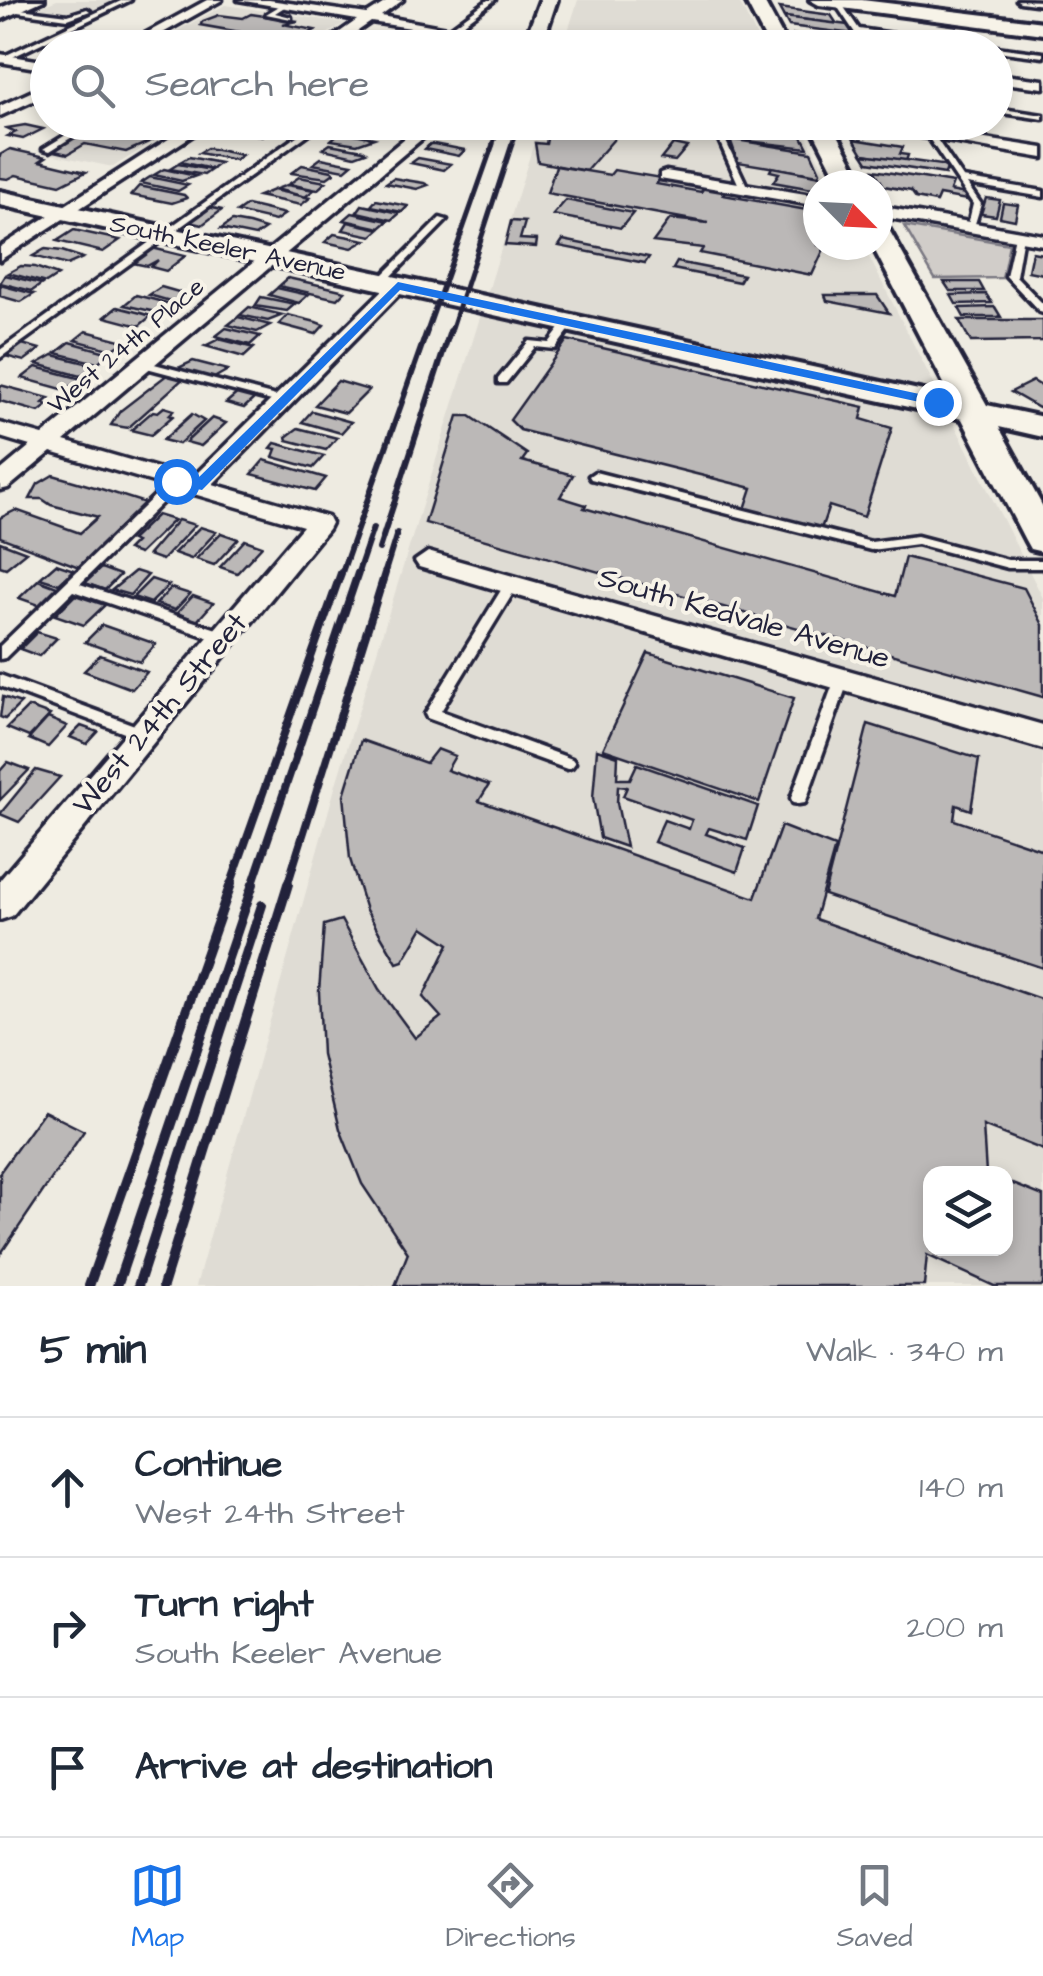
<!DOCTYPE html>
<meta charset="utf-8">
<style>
:root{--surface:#fff;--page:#f6f6f7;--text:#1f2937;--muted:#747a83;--line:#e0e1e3;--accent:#1a73e8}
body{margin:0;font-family:"Architects Daughter",sans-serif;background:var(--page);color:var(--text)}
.controls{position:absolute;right:30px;bottom:30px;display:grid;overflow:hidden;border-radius:20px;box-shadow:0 5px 15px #0003}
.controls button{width:90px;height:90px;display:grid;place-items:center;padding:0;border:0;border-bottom:2px solid var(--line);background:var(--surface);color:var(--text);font:50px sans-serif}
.compass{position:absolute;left:803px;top:170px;width:90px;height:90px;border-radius:50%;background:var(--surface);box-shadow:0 5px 15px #0003;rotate:114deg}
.stop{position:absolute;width:30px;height:30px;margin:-22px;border:8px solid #1a73e8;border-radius:50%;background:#fff}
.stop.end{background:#1a73e8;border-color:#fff;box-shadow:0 2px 10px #0008}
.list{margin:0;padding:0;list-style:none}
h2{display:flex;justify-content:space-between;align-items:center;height:130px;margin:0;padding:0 40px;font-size:42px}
h2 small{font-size:32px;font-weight:400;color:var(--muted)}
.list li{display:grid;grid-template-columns:65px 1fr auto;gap:30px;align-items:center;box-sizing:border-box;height:140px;padding:0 40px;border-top:2px solid var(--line)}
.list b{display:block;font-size:38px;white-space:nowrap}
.list p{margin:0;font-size:32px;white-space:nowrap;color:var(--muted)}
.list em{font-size:32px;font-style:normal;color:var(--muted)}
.icon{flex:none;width:55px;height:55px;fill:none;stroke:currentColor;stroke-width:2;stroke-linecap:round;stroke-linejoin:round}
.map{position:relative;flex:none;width:1043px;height:1286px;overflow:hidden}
.search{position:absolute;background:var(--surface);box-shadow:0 5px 15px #0003;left:30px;right:30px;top:30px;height:110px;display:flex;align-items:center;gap:25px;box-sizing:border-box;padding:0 35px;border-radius:55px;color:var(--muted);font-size:38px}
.sheet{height:550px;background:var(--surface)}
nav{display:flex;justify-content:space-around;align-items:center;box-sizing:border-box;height:140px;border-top:2px solid var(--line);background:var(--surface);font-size:28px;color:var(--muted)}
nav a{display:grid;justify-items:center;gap:5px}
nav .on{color:var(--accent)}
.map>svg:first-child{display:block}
</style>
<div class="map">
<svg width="1043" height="1286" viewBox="0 0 1043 1286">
<rect width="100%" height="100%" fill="#eeebe1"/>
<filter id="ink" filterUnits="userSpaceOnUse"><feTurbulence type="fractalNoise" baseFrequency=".01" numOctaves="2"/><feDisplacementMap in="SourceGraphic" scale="20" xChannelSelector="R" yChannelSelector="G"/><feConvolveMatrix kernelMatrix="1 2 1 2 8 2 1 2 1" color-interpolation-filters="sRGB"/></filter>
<g filter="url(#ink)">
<g fill="#dfdcd4" fill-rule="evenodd">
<path d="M57,0H124L74,24L22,15Z"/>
<path d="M578,0H738L762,47H563Z"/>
<path d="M225,5L345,23L305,47L145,48Z"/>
<path d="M87,123H97L164,135L113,167L36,151Z"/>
<path d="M540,123H800L832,185H818V245H863L1043,598V1286H196L336,784ZM930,1174H1006V1248H930Z"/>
</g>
<path fill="#d1cdc9" stroke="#7a7882" stroke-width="2.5" d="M904,226L1009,244L1002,278L935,279Z"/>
<g fill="#bbb8b7" stroke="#22223b" stroke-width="2.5">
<path d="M779,8L831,15L837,24L784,17Z"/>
<path d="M251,14L298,21L283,24L315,30L298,40L255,34L248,38L275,42L273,48L203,45L219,36L238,37L245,33L200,25L203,21L219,15L243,18Z"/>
<path d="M784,17L848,25L854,34L789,26Z"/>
<path d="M795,35L845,41L863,48L798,39Z"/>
<path d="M167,122L174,124L162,132L117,123Z"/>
<path d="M550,122H646L643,126L628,123L586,171L538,162L535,143L546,144Z"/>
<path d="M725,123H795L808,148L730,139Z"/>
<path d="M96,124L150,136L145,139L151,141L126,152L85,144L68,154L50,150Z"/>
<path d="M233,124L262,128L267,130L262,136L225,129Z"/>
<path d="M25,125L43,129L23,139L8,136L16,132L7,128Z"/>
<path d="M340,132L355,134L374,138L357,144L331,140Z"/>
<path d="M730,139L811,152L820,172L819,175L738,162Z"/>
<path d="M854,139L903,147L900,154L908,155L906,161L863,154Z"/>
<path d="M330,144L363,150L366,152L355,156L323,149Z"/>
<path d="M430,144H434L465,150L459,156L425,149Z"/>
<path d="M673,144L687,147L675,161L661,159Z"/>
<path d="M207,148L242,155L235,160L199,153Z"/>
<path d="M10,149L46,157L40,161L86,172L60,185L16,175L8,179L0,178V155Z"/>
<path d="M863,154L941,165L947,168L945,174L868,162Z"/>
<path d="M189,157L220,163L212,169L180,162Z"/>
<path d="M321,158L352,164L345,170L313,164Z"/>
<path d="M418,158L451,164L444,170L411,163Z"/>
<path d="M178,164L211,170L204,175L170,169Z"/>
<path d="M302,165L332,171L334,173L327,178L291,173Z"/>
<path d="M556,166L610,175L614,170L661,178L656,184L701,192L705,186L727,190L723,195L818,212V245H855L858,251L851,254L824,249L812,275L700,253L703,248L653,242L670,219L708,223L547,193Z"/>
<path d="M772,167L821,176L825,185H818V190L773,182L779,173L770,171Z"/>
<path d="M164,169L196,176L182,181L154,175Z"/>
<path d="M874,170L953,183L950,191L966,194L972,201L939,195L936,202L916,198L911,191L884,186Z"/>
<path d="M150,177L188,185L178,191L141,183Z"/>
<path d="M299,177L326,182L317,190L289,184Z"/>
<path d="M393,178L424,183L428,185L417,189L386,183Z"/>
<path d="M287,185L314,190L305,197L276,189Z"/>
<path d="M139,186L184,195L187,198L172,203L131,195Z"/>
<path d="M273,190L310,198L301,205L258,196Z"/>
<path d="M986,198L1000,200L996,216L981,214Z"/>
<path d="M376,200L408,206L402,212L371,206Z"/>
<path d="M566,200L633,213L621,228L553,215Z"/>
<path d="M1003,203L1018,205L1015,220L1000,217Z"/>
<path d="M247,205L285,214L275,221L237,212Z"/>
<path d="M362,205L400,213L392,220L357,212Z"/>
<path d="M208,207L222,210L202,225L189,222Z"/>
<path d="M352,213L388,221L380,228L344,220Z"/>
<path d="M232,221L249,224L265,229L255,236L221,229Z"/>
<path d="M511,221L525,222L520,239L537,240L536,247L505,245Z"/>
<path d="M348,222L380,229L372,236L343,230Z"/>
<path d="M74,230L120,240L103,252L57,241Z"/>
<path d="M334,234L366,240L352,248L325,242Z"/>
<path d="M563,240L649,257L645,263L559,246Z"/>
<path d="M152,248L185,256L166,271L151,267L158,260L147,266L133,263Z"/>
<path d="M45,249L62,251L83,258L67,265L33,256Z"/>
<path d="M1032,252L1043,254V274L1028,271Z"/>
<path d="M677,262L743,275L739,282L673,269Z"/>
<path d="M21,266L35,267L58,275L46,283L8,273Z"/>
<path d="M5,275L42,284L32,291L0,283Z"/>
<path d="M288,278L328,287L345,291L337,299L279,286Z"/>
<path d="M944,282H979L984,291H950Z"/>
<path d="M0,285L34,294L21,302L0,296Z"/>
<path d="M161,287L189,295L177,303L149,295Z"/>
<path d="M277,288L308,295L299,303L269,295Z"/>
<path d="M986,294L992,303L956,304L951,295Z"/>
<path d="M136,295L171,304L160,313L124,305Z"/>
<path d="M825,295H877L889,313L827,301Z"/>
<path d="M261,297L295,304L287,311L255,306Z"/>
<path d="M117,307L141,313L151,316L139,326L105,317Z"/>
<path d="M249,307L283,315L268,321L240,315Z"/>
<path d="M995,307L1001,317H964L959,308Z"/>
<path d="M288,315L316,322L324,325L316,334L279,324Z"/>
<path d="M238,317L270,325L257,332L228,325Z"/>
<path d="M959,320H1043V341L971,342Z"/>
<path d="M226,328L260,336L250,345L216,336Z"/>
<path d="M86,331L124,341V342L112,350L75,340Z"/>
<path d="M219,339L254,348L244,357L205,346Z"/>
<path d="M567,340L864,407L861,419L892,428L864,517L829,506L821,529L744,512L752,488L520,430L510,420Z"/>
<path d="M70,342L110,353L97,363L56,353Z"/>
<path d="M22,344L40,349L24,361L5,356Z"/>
<path d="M53,355L94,365L81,376L37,364Z"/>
<path d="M193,361L228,370L214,378L176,369Z"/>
<path d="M36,367L82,379L65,390L22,378Z"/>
<path d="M168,374L184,378L128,428L111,425L120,411Z"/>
<path d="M338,381L369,390L346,413L315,405Z"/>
<path d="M1033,381L1043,387V406L1039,408L1011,392Z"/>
<path d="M0,385L49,398L43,403L48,405L39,412L0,401Z"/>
<path d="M239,392L256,397L244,408L226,403Z"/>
<path d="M164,407L174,410L169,415L173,416L151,435L131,430L153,411L158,412Z"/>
<path d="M312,411L351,422L341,433L302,422Z"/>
<path d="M192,414L204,421L179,444L163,440Z"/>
<path d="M458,416H470L527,454L522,461L573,475L560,497L586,505L584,508L895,596L905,557L1024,588L1043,625V697L425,523Z"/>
<path d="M212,418L226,423L201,446L186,442Z"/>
<path d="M298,428L337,438L326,450L287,440L286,437Z"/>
<path d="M275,443L324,456L313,468L273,457L276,449L271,448Z"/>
<path d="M264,460L326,478L315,491L252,474Z"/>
<path d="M53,475L98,488L145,503L79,567L0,537V518L16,510L80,533L98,517L51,505L42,499H30L38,484Z"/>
<path d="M157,515L174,520L139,554L127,550L135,542L131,540Z"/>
<path d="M178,520L195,525L162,560L148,555Z"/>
<path d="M200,527L216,532L191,559L174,553Z"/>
<path d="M221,533L238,539L214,565L196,559Z"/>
<path d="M245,540L262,546L237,573L220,567Z"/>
<path d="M0,542L26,552L6,568L0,566Z"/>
<path d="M56,564L74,570L59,584L40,578Z"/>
<path d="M101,568L120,575L105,590L85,583Z"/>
<path d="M135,571L148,575L130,595L112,590Z"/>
<path d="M151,579L169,585L151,603L133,597Z"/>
<path d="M38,580L57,587L39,605L19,598Z"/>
<path d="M171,588L190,594L175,610L156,604Z"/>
<path d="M75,595L105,605L84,625L55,615Z"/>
<path d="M193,596L213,603L197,621L177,613Z"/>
<path d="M102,625L156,644L140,662L85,642Z"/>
<path d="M37,632L57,638L39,656L20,649Z"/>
<path d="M648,653L794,698L759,802L603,749Z"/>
<path d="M100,655L147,672L132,689L84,671Z"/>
<path d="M3,697L21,703L5,719L0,717Z"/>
<path d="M28,707L50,715L29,737L7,728Z"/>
<path d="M48,718L67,726L48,747L29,739Z"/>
<path d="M868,724L979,759L971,810L956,805L954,820L1043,850V968L824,895Z"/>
<path d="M81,726L98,732L87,744L70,737Z"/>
<path d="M361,740L426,763L437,749L455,756L447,770L489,785L479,801L755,898L781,826L835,847L815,919L1043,1000V1150L983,1126L986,1174H930V1248H1006V1181L1043,1196V1286H994L927,1255L924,1286H395L408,1253L362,1184L340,1129L322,1054L319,992L324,925L341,920L379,989L415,1038L441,1017L423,997L449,944L423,927L403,961L397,963L366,910L350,859L344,795Z"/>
<path d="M597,749L618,756L617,779H630L637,764L758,806L747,840L709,828L706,834L745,848L737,872L654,842L664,820L689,829L692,820L623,796L627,787L618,786L617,803L626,847L600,838L593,798Z"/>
<path d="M8,762L29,770L0,800V771Z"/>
<path d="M36,770L60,777L19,822L0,814Z"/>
<path d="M44,1111L84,1131L0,1255V1172Z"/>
</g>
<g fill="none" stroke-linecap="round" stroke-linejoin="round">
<defs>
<g id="lane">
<path d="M123,0H131L0,63V58Z"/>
<path d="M488,0H495L431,48H423Z"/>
<path d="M833,0H839L859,29L990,48H968L862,34L872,48H865Z"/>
<path d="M1017,0L1043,1V5L1020,2Z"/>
<path d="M281,5L286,6L275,13L291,17V19L266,14Z"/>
<path d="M12,8L68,15L87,9L90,11L68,19L10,11Z"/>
<path d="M470,43L487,47L488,48L468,46Z"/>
<path d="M996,47L1043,53V57L996,51L994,48Z"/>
<path d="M996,108L1043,115V119L996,112Z"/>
<path d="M87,122H96L50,151L43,149Z"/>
<path d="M316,122H325L0,358V350Z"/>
<path d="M918,122H925L963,178L1043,191V197L967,184L981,204L974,227L967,229L973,204Z"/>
<path d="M714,129L721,131L748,188L747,190L740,188Z"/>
<path d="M440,218L447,220L384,284H378V280Z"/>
<path d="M1019,233L1023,236L1016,276L1043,304V313L1040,312L1006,276L1015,236Z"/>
<path d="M569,321L574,324L555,349L535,347L506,383H498V379L529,341L549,343L565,322Z"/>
<path d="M143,361L287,399L288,401L283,404L139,366V362Z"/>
<path d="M595,472L871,542L917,536L1008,560H1043V568H1008L917,544L871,550L591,479L589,476Z"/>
<path d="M177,477L183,481L181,484L80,584L229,633L231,637L229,641H219L73,591L5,658L0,659V646L173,478Z"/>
<path d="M511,580L518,585L441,711L572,759L575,763L572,767L567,769L427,718L425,714L506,582Z"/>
<path d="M842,674L847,675L849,679L807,798L805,803L799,804L793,803L791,798L835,679L837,675Z"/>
<path d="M0,675L148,730L150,734L148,738L143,740L0,686Z"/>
</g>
<g id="street">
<path d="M207,0H222L136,48H119Z"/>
<path d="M238,0H269L367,14L389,0H403L381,16L457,30L451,34L371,22L333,48H317L357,20Z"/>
<path d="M0,54L48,62V70L0,62Z"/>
<path d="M996,74L1043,80V88L996,82Z"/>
<path d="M48,84V94L0,116V106Z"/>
<path d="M195,122H213L0,260V247Z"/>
<path d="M363,122H396L430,132L64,441L192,478L391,282H405L407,286L213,484L328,517L331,523L328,529L12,916L0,920V880L303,526L51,452L8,488L0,490V471L30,446L0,437V423L43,435L410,134Z"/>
<path d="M836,122H875L1043,148V158Z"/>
<path d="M666,171L818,196V206L660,179V173Z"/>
<path d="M878,206L1043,235V245L878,216Z"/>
<path d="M428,552L1043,725V749L419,567L415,561Z"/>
</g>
<g id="secondary">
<path d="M20,0H44L0,20V8Z"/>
<path d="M745,0H763L789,48H770Z"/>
<path d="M810,0H862L1043,22V34L819,5Z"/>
<path d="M809,122H831L865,185H841Z"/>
<path d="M0,191L951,397L872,245H878V223L887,226L987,405L1043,417V437L999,427L1043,507V552L1030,549L1025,540L962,419L0,205Z"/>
</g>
</defs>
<use href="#lane" stroke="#22223b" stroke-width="7"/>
<use href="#street" stroke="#22223b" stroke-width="7"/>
<use href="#secondary" stroke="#22223b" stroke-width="8"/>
<use href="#lane" fill="#f7f3e8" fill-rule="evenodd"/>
<use href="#street" fill="#f7f3e8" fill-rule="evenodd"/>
<use href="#secondary" fill="#f7f3e8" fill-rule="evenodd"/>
<g stroke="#22223b" stroke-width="4">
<path d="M520,48L538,0"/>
<path d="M543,48L559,0"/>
<path d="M492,147L501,122"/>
<path d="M511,147L519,122"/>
</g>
<g stroke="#22223b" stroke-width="5">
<path d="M426,334L493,144"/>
<path d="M450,334L512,144"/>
</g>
<g stroke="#22223b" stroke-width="6">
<path d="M379,549L450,331"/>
<path d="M341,575L427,331"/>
<path d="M357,575L373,528"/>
<path d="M384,575L397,533"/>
</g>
<g stroke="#22223b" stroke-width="8">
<path d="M230,886L341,573"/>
<path d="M252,886L358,573"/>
<path d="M287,886L385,573"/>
</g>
<g stroke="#22223b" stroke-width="10">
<path d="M89,1286L231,884"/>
<path d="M117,1286L253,884"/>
<path d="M138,1286L262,905"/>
<path d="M163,1286L288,884"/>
</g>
</g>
</g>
<path fill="#1a73e8" d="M398,282L938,398L945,402L938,406L400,290L202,490L172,484V478L194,482Z"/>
<g text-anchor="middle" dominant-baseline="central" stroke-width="8" stroke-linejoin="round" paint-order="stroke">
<g font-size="25" fill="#22223b" stroke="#f7f3e8">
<text transform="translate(228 248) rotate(12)">South Keeler Avenue</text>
<text transform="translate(126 346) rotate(-40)">West 24th Place</text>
</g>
<g font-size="30" fill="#22223b" stroke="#f7f3e8">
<text transform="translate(744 618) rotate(16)">South Kedvale Avenue</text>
<text transform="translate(160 714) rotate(-50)">West 24th Street</text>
</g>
</g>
</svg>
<div class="controls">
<button><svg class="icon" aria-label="layers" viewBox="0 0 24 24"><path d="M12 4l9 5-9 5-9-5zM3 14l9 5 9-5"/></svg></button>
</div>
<svg class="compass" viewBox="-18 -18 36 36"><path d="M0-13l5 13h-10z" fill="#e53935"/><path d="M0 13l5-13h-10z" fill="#747a83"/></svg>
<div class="stop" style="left:176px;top:481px"></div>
<div class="stop end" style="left:938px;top:402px"></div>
<div class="search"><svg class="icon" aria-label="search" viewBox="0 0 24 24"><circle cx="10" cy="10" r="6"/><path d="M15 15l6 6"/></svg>Search here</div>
</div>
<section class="sheet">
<h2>5 min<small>Walk · 340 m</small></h2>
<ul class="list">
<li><svg class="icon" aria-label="ahead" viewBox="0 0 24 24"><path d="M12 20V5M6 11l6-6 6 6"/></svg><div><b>Continue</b><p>West 24th Street</p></div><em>140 m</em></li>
<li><svg class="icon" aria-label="right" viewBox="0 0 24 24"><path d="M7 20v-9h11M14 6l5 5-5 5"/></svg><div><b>Turn right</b><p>South Keeler Avenue</p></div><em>200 m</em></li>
<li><svg class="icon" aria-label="arrive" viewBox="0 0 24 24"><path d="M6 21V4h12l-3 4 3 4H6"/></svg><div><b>Arrive at destination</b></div></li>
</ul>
</section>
<nav>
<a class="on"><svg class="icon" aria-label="map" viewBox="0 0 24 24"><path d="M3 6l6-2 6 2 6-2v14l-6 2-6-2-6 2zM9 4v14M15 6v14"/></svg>Map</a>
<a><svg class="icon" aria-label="directions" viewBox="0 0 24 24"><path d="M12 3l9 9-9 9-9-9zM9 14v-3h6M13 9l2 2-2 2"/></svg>Directions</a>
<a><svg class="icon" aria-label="saved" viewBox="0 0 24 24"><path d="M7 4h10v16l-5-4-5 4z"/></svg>Saved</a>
</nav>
